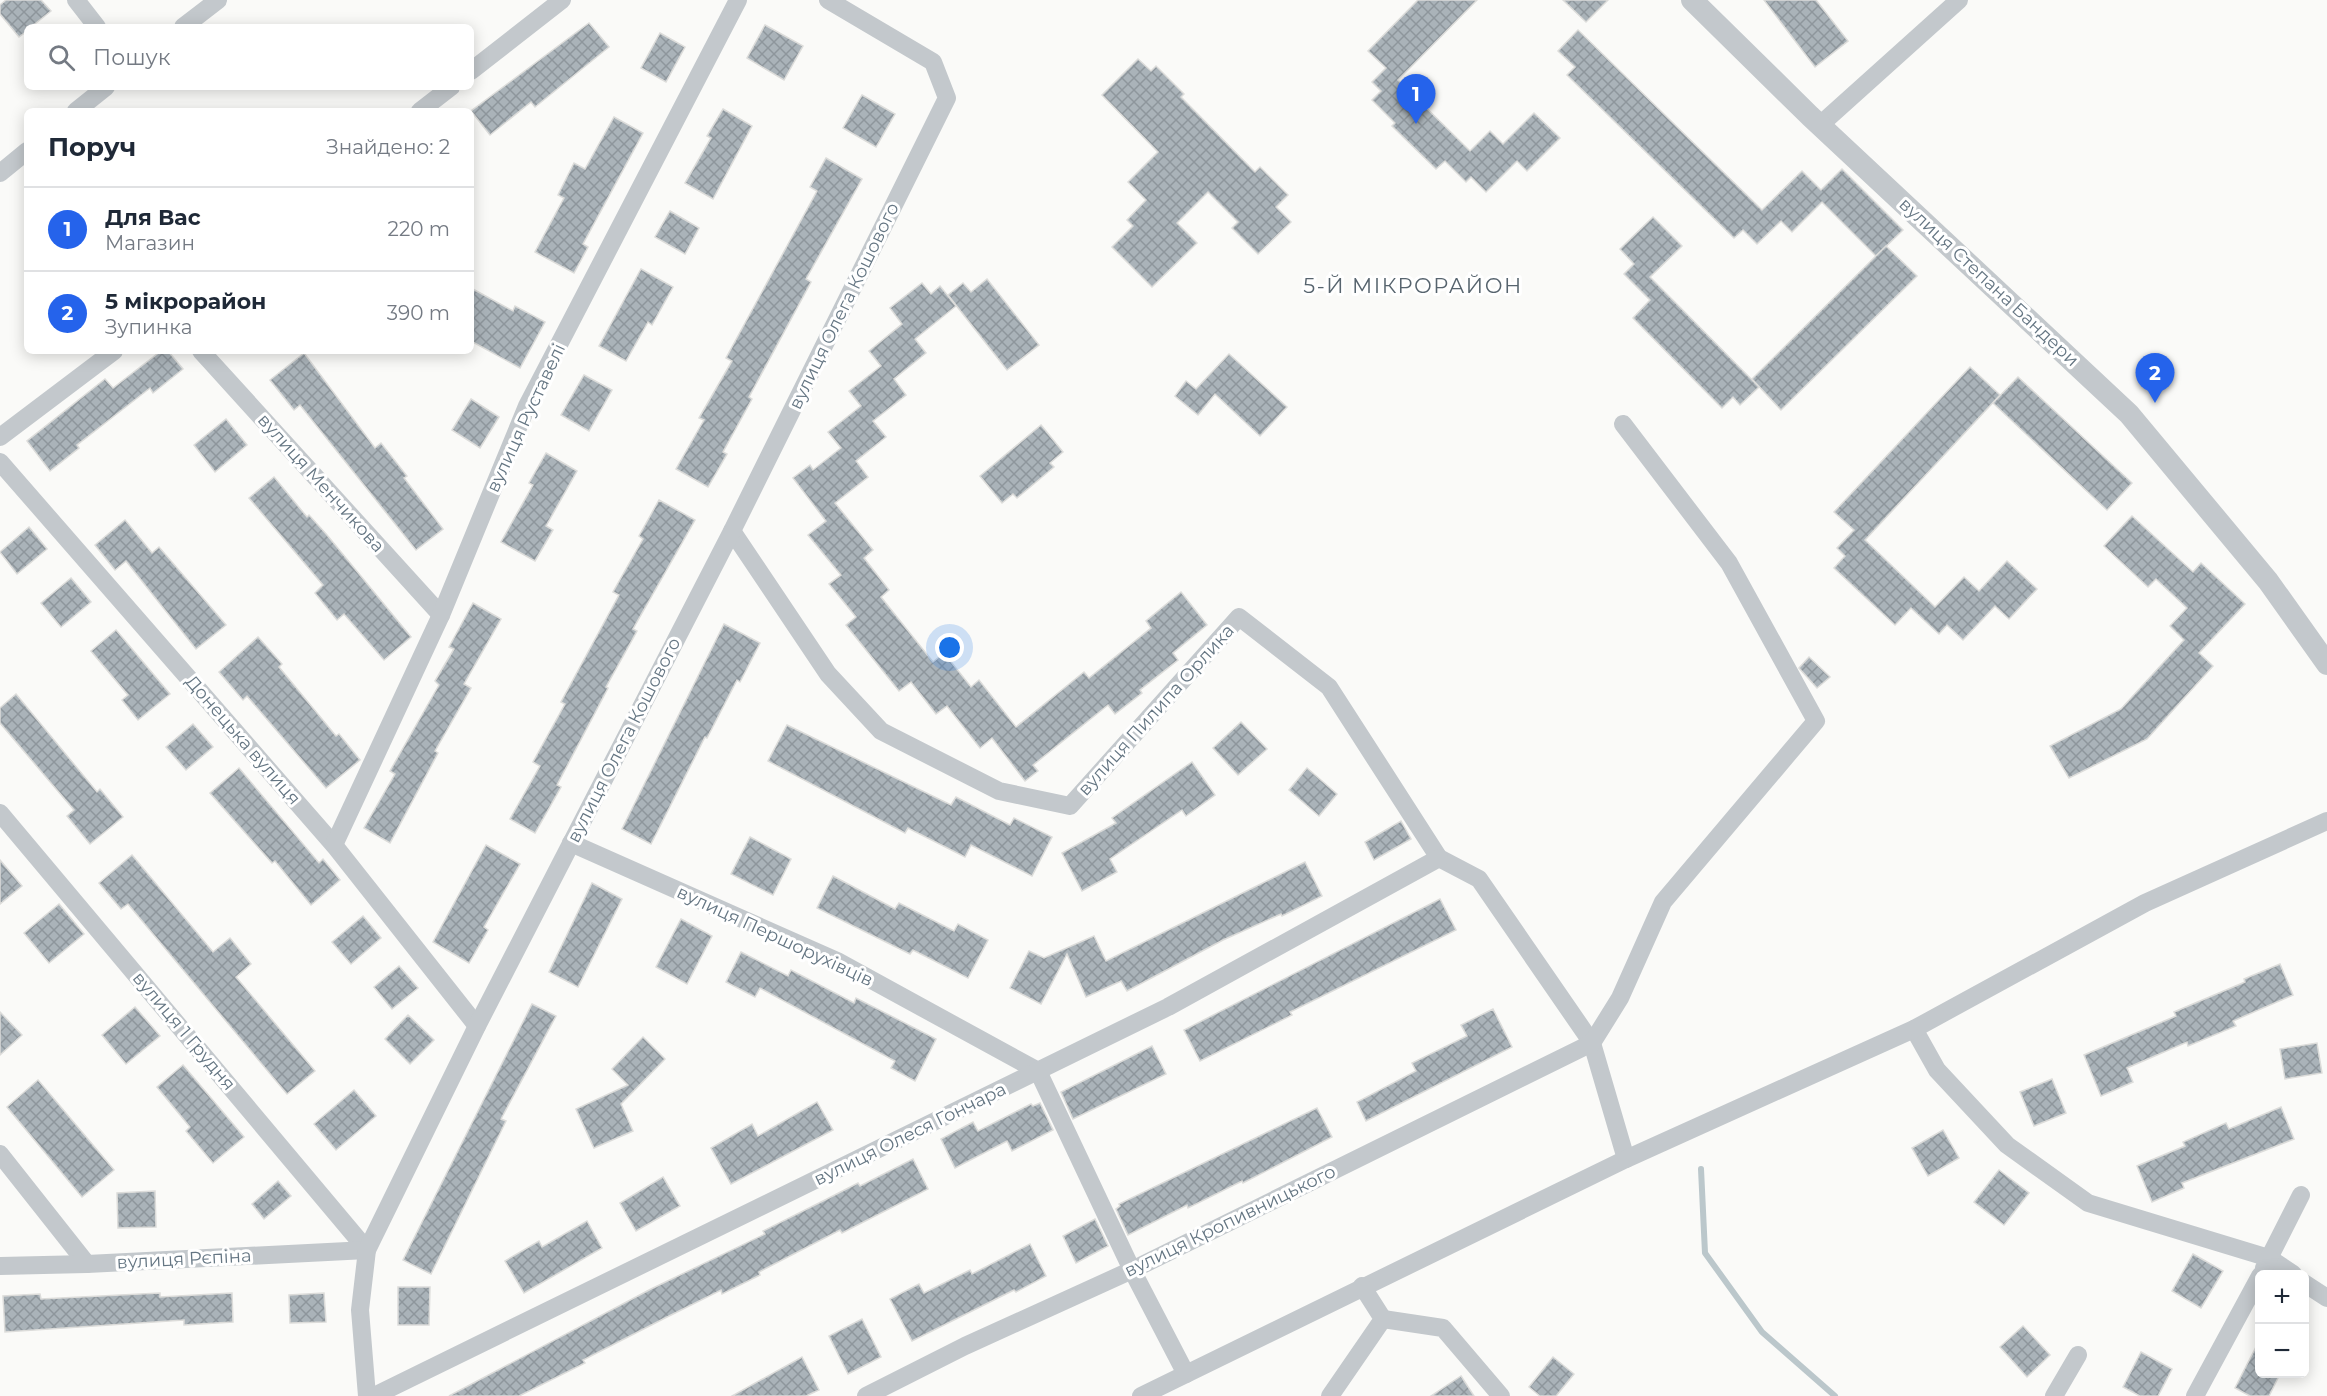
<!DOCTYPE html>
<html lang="uk">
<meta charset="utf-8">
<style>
:root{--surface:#fff;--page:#f2f2f3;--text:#1f2937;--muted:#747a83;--line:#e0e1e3;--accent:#2563eb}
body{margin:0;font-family:Montserrat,sans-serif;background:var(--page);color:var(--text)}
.controls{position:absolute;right:18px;bottom:18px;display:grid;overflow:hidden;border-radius:9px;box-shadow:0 3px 15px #0003}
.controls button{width:54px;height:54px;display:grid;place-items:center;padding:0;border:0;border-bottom:2px solid var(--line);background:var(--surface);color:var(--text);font:30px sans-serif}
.you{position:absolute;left:950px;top:648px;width:21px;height:21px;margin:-15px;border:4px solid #fff;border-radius:50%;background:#1a73e8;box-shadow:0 0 0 9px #1a73e833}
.badge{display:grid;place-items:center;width:39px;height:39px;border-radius:50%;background:var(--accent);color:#fff;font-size:20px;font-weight:700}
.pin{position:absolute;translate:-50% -50px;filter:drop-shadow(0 2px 3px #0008)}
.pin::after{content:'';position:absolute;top:32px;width:21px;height:18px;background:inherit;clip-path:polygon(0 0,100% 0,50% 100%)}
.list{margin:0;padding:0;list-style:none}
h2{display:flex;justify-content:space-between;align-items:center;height:78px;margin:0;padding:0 24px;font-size:26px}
h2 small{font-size:20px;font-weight:400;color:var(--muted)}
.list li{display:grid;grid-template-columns:39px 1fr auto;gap:18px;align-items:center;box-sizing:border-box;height:84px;padding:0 24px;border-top:2px solid var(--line)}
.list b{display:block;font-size:22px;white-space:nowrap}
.list p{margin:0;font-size:20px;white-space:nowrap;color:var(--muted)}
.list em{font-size:20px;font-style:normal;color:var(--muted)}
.icon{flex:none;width:33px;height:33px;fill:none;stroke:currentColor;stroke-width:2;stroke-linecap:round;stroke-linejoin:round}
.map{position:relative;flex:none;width:2327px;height:1396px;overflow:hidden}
.search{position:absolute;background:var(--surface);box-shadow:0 3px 15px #0003;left:24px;top:24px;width:450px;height:66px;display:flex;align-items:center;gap:15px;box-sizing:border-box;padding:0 21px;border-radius:9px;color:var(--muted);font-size:22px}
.panel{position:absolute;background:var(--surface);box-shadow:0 3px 15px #0003;left:24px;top:108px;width:450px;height:246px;border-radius:9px}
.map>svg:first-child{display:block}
</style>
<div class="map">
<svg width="2327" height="1396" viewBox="0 0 2327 1396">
<defs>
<pattern id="building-cross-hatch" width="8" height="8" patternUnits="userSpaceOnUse" patternTransform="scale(1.5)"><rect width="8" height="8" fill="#aab3b9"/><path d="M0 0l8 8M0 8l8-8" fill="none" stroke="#8e969c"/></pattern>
</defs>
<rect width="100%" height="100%" fill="#fafaf8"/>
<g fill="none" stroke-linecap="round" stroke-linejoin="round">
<path stroke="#bbc7cb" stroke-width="6" d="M1701,1169L1705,1253L1762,1332L1835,1396"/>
</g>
<g fill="url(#building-cross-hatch)" stroke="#dcdcda" stroke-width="1.5">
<path d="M6,0H41L51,11L31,27H27V31L19,37L0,14V5Z"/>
<path d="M1418,0H1477L1398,80L1470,151L1490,131L1503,144L1534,113L1560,138L1527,171L1517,161L1486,192L1471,177L1466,182L1445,161L1436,169L1392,126L1395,123L1372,100L1381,91L1372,82L1386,68L1368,51Z"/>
<path d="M1563,0H1608L1586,22Z"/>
<path d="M1764,0H1816L1848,41L1815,67Z"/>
<path d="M589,23L609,47L535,107L531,102L490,135L471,111Z"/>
<path d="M765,25L803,46L784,80L747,58Z"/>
<path d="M1578,30L1762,210L1802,171L1821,190L1842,169L1903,230L1876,256L1822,202L1792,232L1781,221L1757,244L1743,230L1734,238L1567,75L1575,67L1558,51Z"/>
<path d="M660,33L685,47L666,82L641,68Z"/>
<path d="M1138,59L1151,71L1156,66L1184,94L1181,97L1255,172L1260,167L1288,195L1276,207L1291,222L1258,254L1232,228L1238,222L1208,192L1177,223L1197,243L1152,287L1112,247L1133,226L1127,220L1146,200L1128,182L1158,152L1102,95Z"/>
<path d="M862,95L895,114L876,147L843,128Z"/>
<path d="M723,109L752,126L713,199L685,183L711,138L707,136Z"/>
<path d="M614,117L643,133L583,244L588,247L574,273L535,252L564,198L558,195L574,163L585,169Z"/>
<path d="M826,158L862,179L806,279L811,282L749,397L752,399L723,452L727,454L708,487L676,469L704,420L699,418L732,361L726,358L817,191L810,187Z"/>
<path d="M670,211L699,228L685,254L655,237Z"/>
<path d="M1653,217L1682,246L1650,277L1759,387L1740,405L1733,397L1722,408L1633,318L1650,300L1624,274L1634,264L1620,249Z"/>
<path d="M1886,246L1917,276L1781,410L1752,379Z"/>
<path d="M641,269L673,287L652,325L648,322L626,361L599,346Z"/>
<path d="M987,279L1039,345L1007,370L948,295L963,283L971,292Z"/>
<path d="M922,283L931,294L940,286L956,306L915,339L926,353L894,379L906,395L873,421L886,437L856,461L868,477L835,503L873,550L864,558L889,590L881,597L933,662L944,653L971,687L979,680L1016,727L1084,672L1089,678L1151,628L1146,621L1181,592L1207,625L1173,653L1178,660L1140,690L1142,693L1115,714L1108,705L1033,765L1038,771L1025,781L992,738L980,748L947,706L936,714L911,682L899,691L846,625L856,617L829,584L841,575L808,535L826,521L793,478L810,465L813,470L841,448L828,432L861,406L849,391L881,366L869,351L902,324L890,308Z"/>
<path d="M471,288L513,311L515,306L545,322L520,368L471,341Z"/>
<path d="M161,351H168L183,369L153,393L150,388L77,445L79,448L50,471L27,441L105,379L113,388Z"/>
<path d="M304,353L375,448L381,443L407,476L404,478L443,529L416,550L300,405L294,410L270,380Z"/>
<path d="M1229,354L1287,407L1260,436L1215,394L1198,415L1175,396L1186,381L1196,389Z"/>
<path d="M1970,367L2000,395L1865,540L1935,607L1964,577L1979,591L2007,561L2037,589L2009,619L1995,606L1963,640L1947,625L1939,634L1911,608L1895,625L1834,568L1845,556L1837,548L1854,530L1834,512Z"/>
<path d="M584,375L612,390L589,431L561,415Z"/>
<path d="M2018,377L2132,483L2107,510L1993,403Z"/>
<path d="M471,399L499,417L480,448L452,430Z"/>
<path d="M226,419L247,445L215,472L194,445Z"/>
<path d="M1041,425L1063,452L1050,463L1054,467L1017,498L1013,494L1002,503L980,476Z"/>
<path d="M546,453L577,471L546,526L553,530L535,561L501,542L533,485L529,483Z"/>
<path d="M274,477L307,517L309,515L327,535L411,637L384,660L344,614L337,620L315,593L323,585L249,498Z"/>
<path d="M659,500L695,520L633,629L637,631L606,687L608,688L557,785L561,787L535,833L510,819L540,766L533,762L565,704L561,702L619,595L613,592L643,539L639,536Z"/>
<path d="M2132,516L2193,572L2201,563L2245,604L2199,653L2213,666L2147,739L2069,778L2050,746L2121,709L2184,640L2170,626L2187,608L2156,579L2148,587L2104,546Z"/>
<path d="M125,520L152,553L159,547L226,625L196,649L126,561L115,570L95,545Z"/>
<path d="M29,527L47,549L17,574L0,552Z"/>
<path d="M71,578L91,602L61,627L41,603Z"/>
<path d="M473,603L501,619L464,684L471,688L435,751L438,753L390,843L364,828L395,774L390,771L439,685L435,681L454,649L449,647Z"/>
<path d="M724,624L760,643L740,682L737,680L707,738L705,737L651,844L622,829Z"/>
<path d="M116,630L170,694L138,720L122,700L128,695L91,651Z"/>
<path d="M258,637L282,664L279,667L336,736L339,734L360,760L326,788L247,696L243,700L219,672Z"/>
<path d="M1809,657L1830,677L1817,688L1799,668Z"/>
<path d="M16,694L97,792L100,789L123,817L90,844L67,816L74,810L0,723V708Z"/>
<path d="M1241,722L1267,749L1238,775L1213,748Z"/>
<path d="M193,724L213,747L186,770L166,747Z"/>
<path d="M787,725L951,805L956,797L1010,825L1014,818L1052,837L1032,876L971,845L965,857L908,828L905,833L768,761Z"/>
<path d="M1192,762L1215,795L1186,816L1182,810L1110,859L1117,872L1082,891L1062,853L1116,823L1112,818Z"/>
<path d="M239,768L319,863L323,859L340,880L311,905L275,861L272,863L210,793Z"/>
<path d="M1307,768L1337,794L1319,816L1289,790Z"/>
<path d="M1401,821L1411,839L1374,860L1365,842Z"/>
<path d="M750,837L791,859L773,895L731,874Z"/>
<path d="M486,845L520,864L484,927L488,930L469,963L433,942Z"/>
<path d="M132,855L213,952L230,938L251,964L236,977L315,1071L287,1094L128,904L121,909L99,883Z"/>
<path d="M0,860L22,886L0,904Z"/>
<path d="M1305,862L1322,896L1282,916L1281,914L1223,940L1127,991L1121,981L1086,997L1067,954L1041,1004L1010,988L1029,951L1044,958L1094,936L1106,961Z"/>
<path d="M833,876L895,909L899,903L954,931L958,924L988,940L968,978L913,950L910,954L817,908Z"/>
<path d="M592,883L622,899L578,987L549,972Z"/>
<path d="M1440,899L1456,930L1290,1012L1292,1015L1200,1061L1184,1030Z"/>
<path d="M59,904L84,934L49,963L24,933Z"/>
<path d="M363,916L381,938L351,964L332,942Z"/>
<path d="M681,919L712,936L687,984L656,967Z"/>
<path d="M741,952L788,976L791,970L854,1003L856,998L936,1039L915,1081L891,1068L895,1061L760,988L755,997L726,982Z"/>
<path d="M2280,964L2293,995L2233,1021L2236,1026L2188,1046L2187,1042L2127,1068L2133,1082L2101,1096L2084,1055L2176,1016L2174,1012L2245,982L2244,979Z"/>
<path d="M399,966L418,988L392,1009L374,987Z"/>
<path d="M532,1004L556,1016L501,1119L506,1121L431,1274L403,1260Z"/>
<path d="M135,1007L160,1036L126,1064L102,1035Z"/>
<path d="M1493,1009L1512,1047L1366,1121L1357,1102L1416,1071L1412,1063L1467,1036L1461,1025Z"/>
<path d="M0,1012L22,1035L0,1055Z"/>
<path d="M408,1015L434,1040L410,1064L385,1039Z"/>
<path d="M643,1037L665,1059L621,1104L633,1131L594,1148L576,1109L628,1085L612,1069Z"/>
<path d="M2317,1043L2322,1073L2285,1079L2280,1049Z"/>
<path d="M1152,1046L1166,1074L1073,1119L1061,1092Z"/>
<path d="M183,1065L244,1137L213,1163L186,1131L190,1127L157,1087Z"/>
<path d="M2052,1079L2066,1113L2034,1126L2020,1092Z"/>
<path d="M38,1080L114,1170L82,1197L7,1107Z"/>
<path d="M354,1090L376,1116L336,1150L314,1124Z"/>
<path d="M817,1102L833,1130L731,1184L711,1148L752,1124L758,1136Z"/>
<path d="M1040,1103L1053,1130L1012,1151L1007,1141L955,1168L941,1139L973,1122L978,1131L1031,1104L1033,1106Z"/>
<path d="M2281,1107L2294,1139L2182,1183L2184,1188L2152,1202L2137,1166L2185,1146L2183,1142L2226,1123L2229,1129Z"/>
<path d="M1317,1108L1332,1137L1243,1183L1242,1181L1188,1208L1187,1205L1128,1235L1116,1209L1120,1206L1119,1204Z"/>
<path d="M1943,1130L1959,1158L1928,1176L1912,1148Z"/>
<path d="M913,1159L928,1189L842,1233L840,1230L759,1272L760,1275L722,1294L721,1290L665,1318L583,1360L585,1363L519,1396H449L651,1289L765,1234L763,1231L825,1200L858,1183L860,1186Z"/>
<path d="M1999,1170L2029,1193L2004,1225L1974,1202Z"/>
<path d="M663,1177L680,1206L636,1231L620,1203Z"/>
<path d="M278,1181L291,1196L264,1219L252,1204Z"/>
<path d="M155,1191L156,1227L118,1228L117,1193Z"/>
<path d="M1095,1219L1108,1246L1076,1263L1063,1236Z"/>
<path d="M587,1221L602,1248L524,1293L505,1261L539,1241L542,1247Z"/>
<path d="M1030,1244L1046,1276L1016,1292L1014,1290L912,1341L890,1299L919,1284L924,1293L970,1270L972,1274Z"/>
<path d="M2193,1254L2223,1271L2201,1308L2172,1291Z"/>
<path d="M398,1287H430L429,1325H398Z"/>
<path d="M160,1293V1297L232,1293L233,1322L184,1325V1320L5,1332L3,1296L40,1294L41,1299Z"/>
<path d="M324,1293L326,1322L290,1323L289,1295Z"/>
<path d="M862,1319L881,1357L848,1374L829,1336Z"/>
<path d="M2023,1326L2050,1355L2027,1377L2000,1347Z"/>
<path d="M2259,1341V1374H2280L2269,1396H2250L2235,1388Z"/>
<path d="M2141,1352L2172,1369L2158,1396H2140L2123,1387Z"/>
<path d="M802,1357L819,1390L806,1396H732Z"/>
<path d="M1553,1357L1574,1374L1556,1396H1540L1529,1387Z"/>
<path d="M1461,1376L1474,1396H1431Z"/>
</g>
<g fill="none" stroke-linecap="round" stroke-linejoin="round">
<g stroke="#c3c8cc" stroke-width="18">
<path d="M76,0L97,27"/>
<path d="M183,27L218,0"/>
<path d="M471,71L562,0"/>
<path d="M76,111L106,87"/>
<path d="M420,111L451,87"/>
<path d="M1820,125L1959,0"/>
<path d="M0,173L27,151"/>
<path d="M201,351L441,615"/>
<path d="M0,437L114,351"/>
<path d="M0,462L334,845L477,1026"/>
<path d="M732,531L828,674L881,731L999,791L1070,806L1239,617L1329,687L1439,858L1479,879L1592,1043L1626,1159"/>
<path d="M0,813L367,1250"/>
<path d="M571,843L837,961L1038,1071L1132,1270L1186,1374"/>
<path d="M334,845L441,615L527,406L738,0"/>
<path d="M1914,1029L1937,1070L2007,1145L2088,1203L2269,1258L2293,1274"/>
<path d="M0,1154L87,1264"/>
<path d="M0,1266L87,1264L367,1250"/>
<path d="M2264,1268L2301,1195"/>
<path d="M2304,1283L2327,1298"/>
<path d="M1383,1319L1443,1328L1501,1396"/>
<path d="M367,1396L360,1310L367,1250L477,1026L732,531L947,98L933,62L828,0"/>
<path d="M374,1396L1168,1007L1439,858"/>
<path d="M866,1396L965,1346L1132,1270L1592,1043L1620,998L1663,902L1816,721L1729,563L1623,424"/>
<path d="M1141,1396L1626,1159L1914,1029L2145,903L2327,821"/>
<path d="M1330,1396L1383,1319L1362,1286"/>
<path d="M2054,1396L2078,1355"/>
<path d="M2195,1396L2260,1276"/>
</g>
<path stroke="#c3c8cc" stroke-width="22" d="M1692,0L1810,116L2129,414L2268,581L2327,664"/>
</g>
<g text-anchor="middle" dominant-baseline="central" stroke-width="6" stroke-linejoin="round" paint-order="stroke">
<g font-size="18" fill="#657683" stroke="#fff">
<text transform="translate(1989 282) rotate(43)">вулиця Степана Бандери</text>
<text transform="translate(844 306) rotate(-64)">вулиця Олега Кошового</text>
<text transform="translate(526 418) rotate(-65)">вулиця Руставелі</text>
<text transform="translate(321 483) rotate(48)">вулиця Менчикова</text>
<text transform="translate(1156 710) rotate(-48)">вулиця Пилипа Орлика</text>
<text transform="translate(243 740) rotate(49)">Донецька вулиця</text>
<text transform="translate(624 740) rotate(-63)">вулиця Олега Кошового</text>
<text transform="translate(775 936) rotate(25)">вулиця Першорухівців</text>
<text transform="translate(184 1031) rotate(50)">вулиця 1 Грудня</text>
<text transform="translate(910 1134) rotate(-26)">вулиця Олеся Гончара</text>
<text transform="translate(1230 1221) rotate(-26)">вулиця Кропивницького</text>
<text transform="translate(184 1259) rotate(-3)">вулиця Рєпіна</text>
</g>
<g font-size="21" letter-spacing="1.5" fill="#57646e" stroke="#fff">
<text x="1413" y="285">5-Й МІКРОРАЙОН</text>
</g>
</g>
</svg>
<div class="controls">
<button>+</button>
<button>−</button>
</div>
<div class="you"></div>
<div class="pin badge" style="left:1416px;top:124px">1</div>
<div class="pin badge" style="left:2155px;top:403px">2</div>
<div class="search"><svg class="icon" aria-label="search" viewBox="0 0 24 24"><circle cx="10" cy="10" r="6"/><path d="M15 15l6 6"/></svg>Пошук</div>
<section class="panel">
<h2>Поруч<small>Знайдено: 2</small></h2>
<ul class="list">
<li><span class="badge">1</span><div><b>Для Вас</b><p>Магазин</p></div><em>220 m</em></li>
<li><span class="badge">2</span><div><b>5 мікрорайон</b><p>Зупинка</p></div><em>390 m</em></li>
</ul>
</section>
</div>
